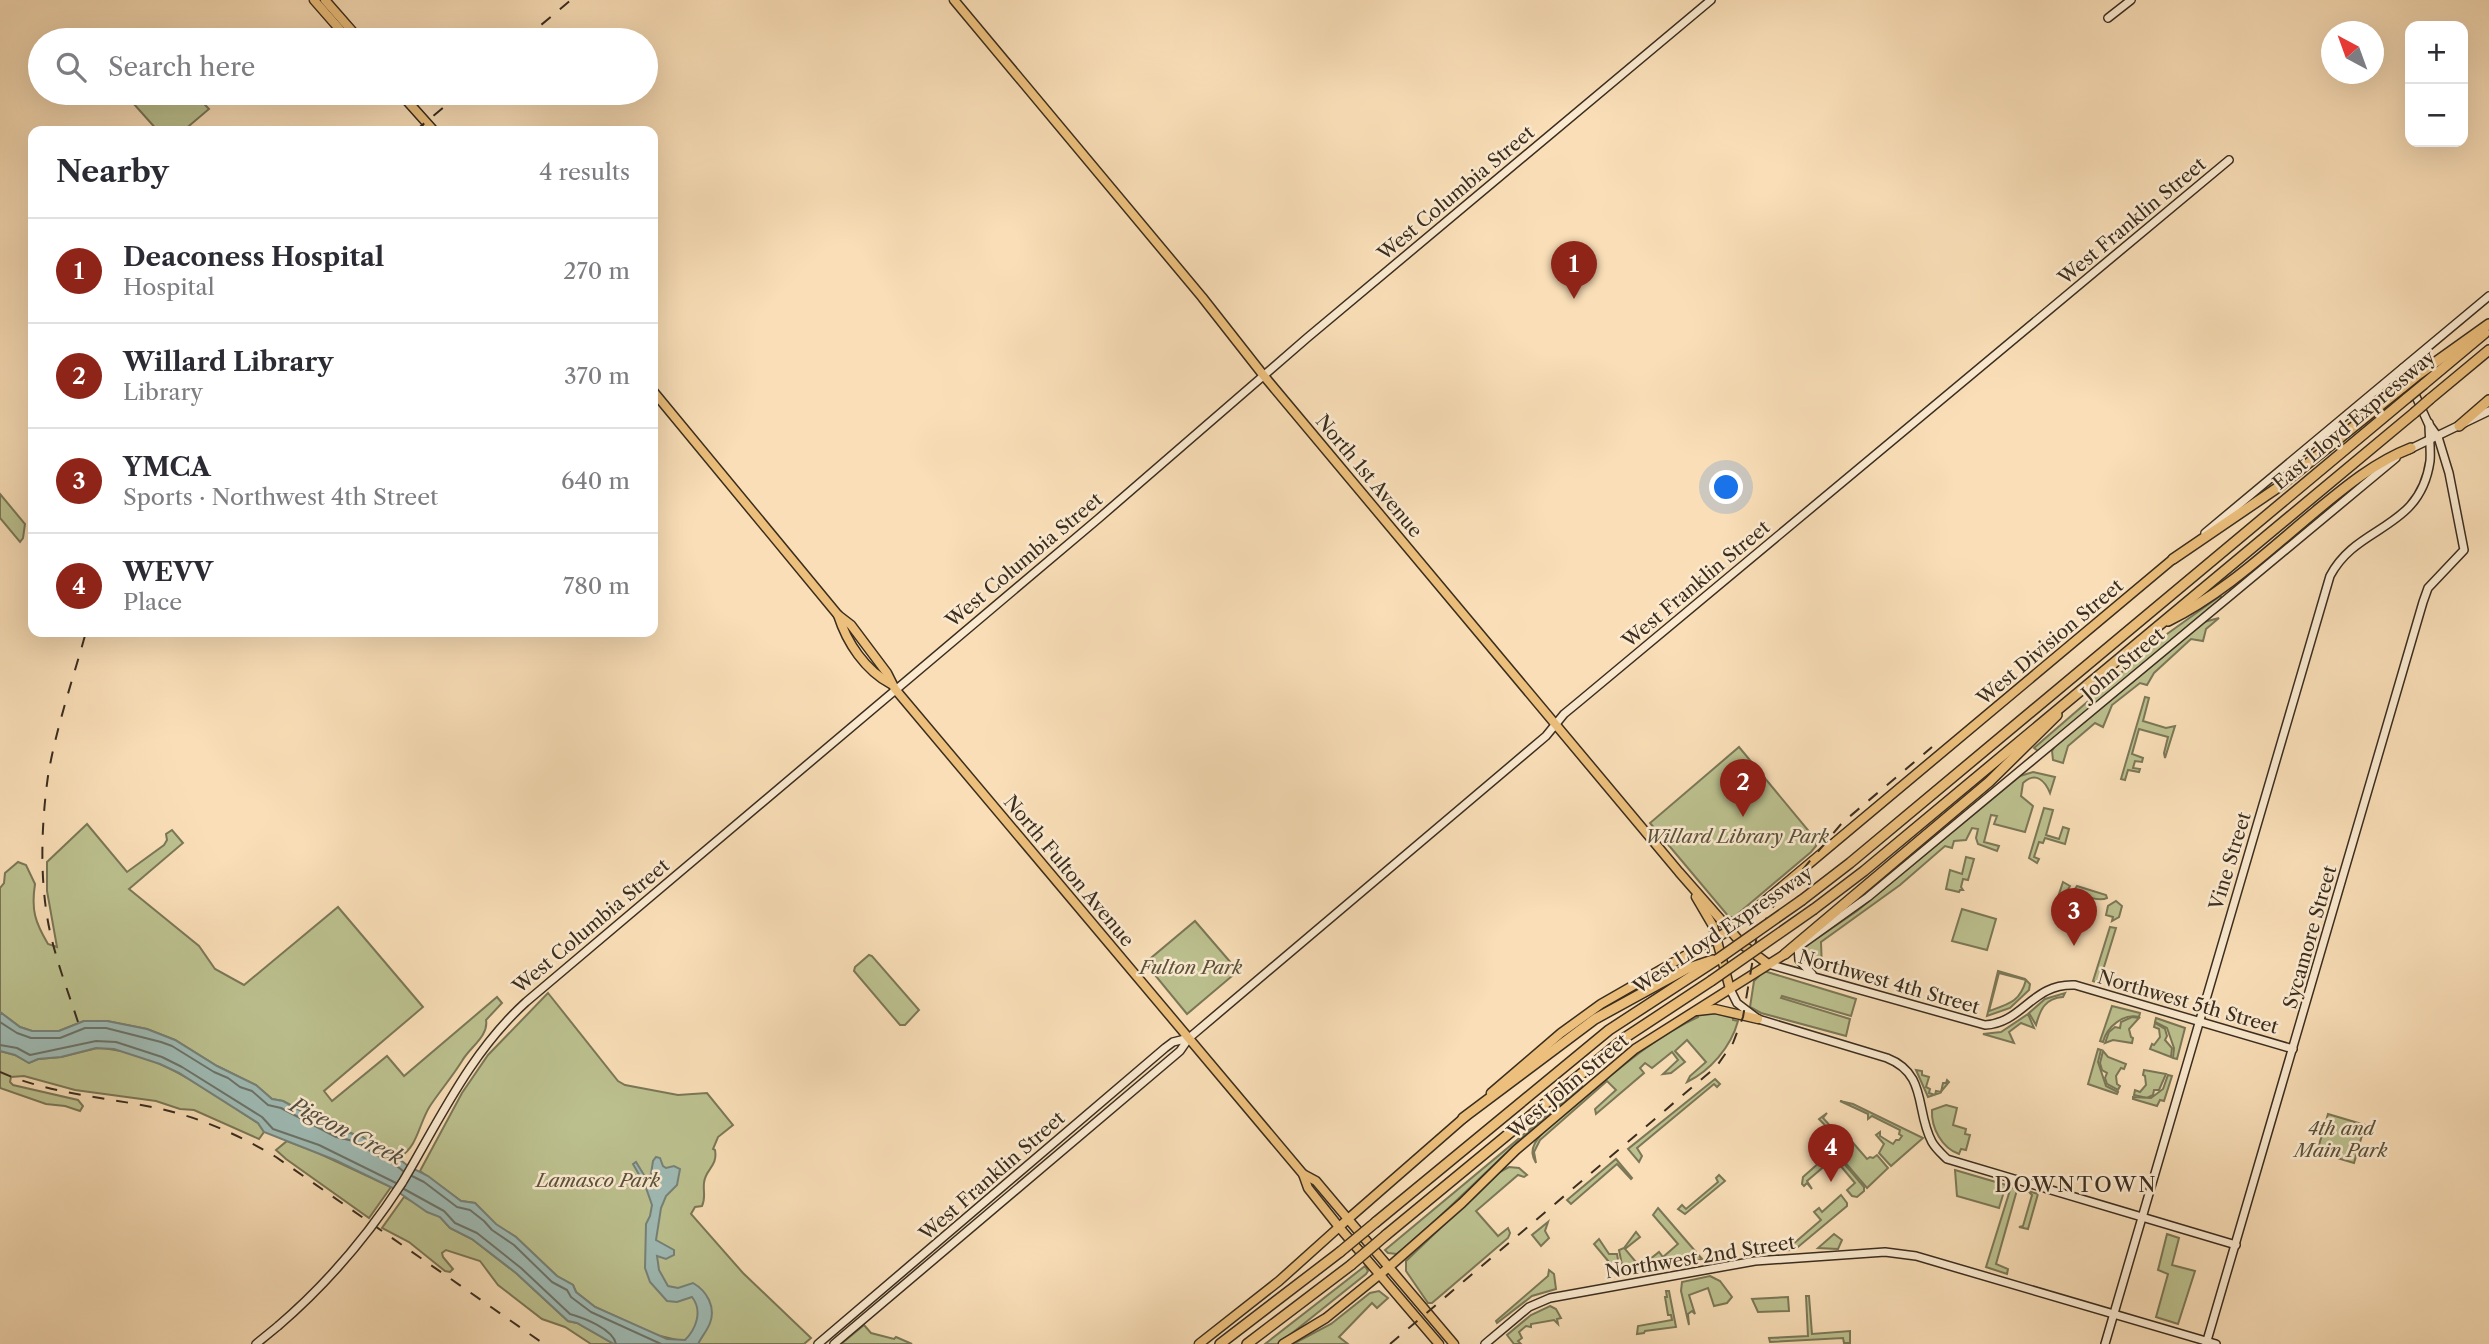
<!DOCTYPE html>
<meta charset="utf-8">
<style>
:root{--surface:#fff;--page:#f7f7f7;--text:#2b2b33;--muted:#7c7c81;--line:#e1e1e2;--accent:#8f2418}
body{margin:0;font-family:"Libre Caslon Text",serif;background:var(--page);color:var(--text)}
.controls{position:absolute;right:21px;top:21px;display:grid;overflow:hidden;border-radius:14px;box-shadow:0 7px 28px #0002}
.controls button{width:63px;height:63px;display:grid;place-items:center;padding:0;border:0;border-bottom:2px solid var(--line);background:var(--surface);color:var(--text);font:35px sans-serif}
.compass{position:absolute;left:2321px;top:21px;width:63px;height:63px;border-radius:50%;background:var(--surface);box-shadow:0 7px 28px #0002;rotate:319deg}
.you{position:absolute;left:1727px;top:488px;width:24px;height:24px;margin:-18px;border:5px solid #fff;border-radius:50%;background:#1a73e8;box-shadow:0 0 0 10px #1a73e833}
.badge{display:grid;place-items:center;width:46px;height:46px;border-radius:50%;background:var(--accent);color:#fff;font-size:23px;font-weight:700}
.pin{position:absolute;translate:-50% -58px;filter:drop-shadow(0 2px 4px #0008)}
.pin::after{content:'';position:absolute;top:37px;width:24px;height:21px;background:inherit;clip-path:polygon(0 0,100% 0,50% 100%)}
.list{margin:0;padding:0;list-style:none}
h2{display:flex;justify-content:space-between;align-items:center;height:91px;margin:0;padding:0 28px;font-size:30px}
h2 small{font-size:23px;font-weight:400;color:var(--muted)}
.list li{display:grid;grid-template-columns:46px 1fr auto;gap:21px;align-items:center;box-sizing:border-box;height:105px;padding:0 28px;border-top:2px solid var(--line)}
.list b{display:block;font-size:26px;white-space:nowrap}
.list p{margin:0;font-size:23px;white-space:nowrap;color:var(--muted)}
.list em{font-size:23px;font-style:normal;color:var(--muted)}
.icon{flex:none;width:38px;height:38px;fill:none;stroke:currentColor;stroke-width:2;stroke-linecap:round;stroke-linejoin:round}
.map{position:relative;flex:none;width:2489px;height:1344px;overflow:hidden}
.search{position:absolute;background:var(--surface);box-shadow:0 7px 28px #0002;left:28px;top:28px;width:630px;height:77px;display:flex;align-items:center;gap:18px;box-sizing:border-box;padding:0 24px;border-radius:38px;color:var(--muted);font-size:26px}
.panel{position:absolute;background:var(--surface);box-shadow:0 7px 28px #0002;left:28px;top:126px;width:630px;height:511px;border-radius:14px}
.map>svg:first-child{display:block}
</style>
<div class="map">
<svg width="2489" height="1344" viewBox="0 0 2489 1344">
<rect width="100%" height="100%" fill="#f9deb7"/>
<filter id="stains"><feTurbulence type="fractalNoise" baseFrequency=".00286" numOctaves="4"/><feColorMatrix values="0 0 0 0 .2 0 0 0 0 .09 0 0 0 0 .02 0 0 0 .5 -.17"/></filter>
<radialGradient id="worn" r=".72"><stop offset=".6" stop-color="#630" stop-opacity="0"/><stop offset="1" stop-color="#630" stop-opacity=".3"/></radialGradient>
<g fill="#bcc18f" stroke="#7b7757" stroke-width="2" fill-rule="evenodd">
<path d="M124,93H194L209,109L183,131H158Z"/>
<path d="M0,494L25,524L23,538L20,542L0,518Z"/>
<path d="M2220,596L2222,598L2038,751L2034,748L2160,639Z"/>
<path d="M2219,618L2206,629L2203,641L2191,639L2154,673L2147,685L2140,683L2112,705L2103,727L2095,723L2068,746L2063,763L2053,760L2052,751L2055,746L2204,622Z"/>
<path d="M2145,697L2149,698L2143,721L2166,728L2175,726L2165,758L2164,753L2168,737L2139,729L2132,754L2143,758L2142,762L2135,761L2133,768L2140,769L2139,772L2128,770L2125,780L2121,779Z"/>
<path d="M1739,747L1817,841L1816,846L1811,852L1734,917H1729L1650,823Z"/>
<path d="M2033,772L2055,777L2050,793C2045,781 2036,771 2023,783L2021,796L2033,806L2025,832L1994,824L1997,816L1991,815L1984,842L1999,846L1997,851L1978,844L1976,838L1978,829L1972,828L1966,840L1954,841L1952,848L1945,846L1900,885L1821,942L1822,969L1805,963L1803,957L1806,946L1857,911L2020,776Z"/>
<path d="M2044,808L2053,810L2046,835L2059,839L2063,827L2069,829L2065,844L2045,838L2043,843L2039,842L2034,857L2039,859L2037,863L2029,858Z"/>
<path d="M87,824L127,872L164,845L167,840L166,834L172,830L183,843L129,889L199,946L215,969L244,985L338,907L423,1007L324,1091L332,1101L387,1056L404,1076L497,997L502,1003L486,1020C489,1036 469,1048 462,1061C452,1077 440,1091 430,1106C419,1123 418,1146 400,1157L387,1149L381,1150L361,1136L338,1130L330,1123L316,1119L283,1101L272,1099L256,1085L217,1066L175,1040L147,1029L107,1021H84L59,1031H32L20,1027L0,1012V888L4,883L5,873L18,862L26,865L35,884C31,910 35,922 48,944L57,947L47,891V862Z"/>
<path d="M1966,857L1974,859L1968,880L1963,879L1961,887L1963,890H1960L1959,892L1946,889L1950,870L1962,874Z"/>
<path d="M2063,882L2070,886L2061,901L2064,903L2073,897L2077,906L2075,912L2055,906Z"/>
<path d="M2077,886L2106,895L2107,898C2099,902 2081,896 2075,889Z"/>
<path d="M2116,901L2122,906L2119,917L2112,921L2113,917L2106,915L2108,906Z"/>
<path d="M1962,909L1996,919L1987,950L1952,941Z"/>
<path d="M1195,921L1238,971L1187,1014L1145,963Z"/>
<path d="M2110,927L2116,928L2099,983L2093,981Z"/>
<path d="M869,955L872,956L919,1010L905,1025H900L854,971L855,967Z"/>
<path d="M1764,971L1856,999L1851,1016L1782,996L1781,998L1850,1019L1846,1036L1761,1013L1750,1007L1754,981Z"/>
<path d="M1998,971L2025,979L2030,984L2029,990L2010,1008L1987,1016ZM1999,973L2026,980C2020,1002 2009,1004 1989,1011Z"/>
<path d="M548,993L618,1081L625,1085L678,1095L707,1093L733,1125L718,1137L713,1149L715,1150C718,1167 705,1169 704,1183C703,1192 706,1198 702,1206L695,1207L691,1214L743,1273L811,1338L804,1344H694L656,1335L595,1307L576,1292L573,1285L557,1276L516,1237L496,1225L475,1203L461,1201L420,1171L462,1093L488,1055Z"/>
<path d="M2065,993L2063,997C2045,998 2040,1010 2036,1025L2029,1013L2045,999Z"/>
<path d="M2112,1006L2140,1013L2139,1017C2123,1013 2107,1027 2103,1042L2100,1041Z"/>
<path d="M1710,1012L1733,1017V1020L1738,1021C1731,1047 1710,1071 1687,1082L1690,1076L1706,1062L1687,1040L1675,1051L1685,1062L1671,1073L1663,1074L1678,1060L1672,1052L1652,1068L1645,1063L1640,1068L1644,1073L1596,1114L1595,1109L1616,1090L1607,1081L1540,1140L1534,1152L1536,1163C1532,1156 1531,1151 1535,1143C1543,1129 1562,1116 1574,1106C1613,1074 1652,1038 1698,1017L1697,1015Z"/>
<path d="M2028,1014L2034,1028L2021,1023L2009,1032L2014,1043L1983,1034L2001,1032Z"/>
<path d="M2132,1017L2139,1018L2129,1029L2131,1037L2133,1038L2132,1043L2113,1040L2105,1043L2109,1032L2115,1027L2120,1028L2121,1022Z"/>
<path d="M2156,1018L2185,1028L2177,1059L2173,1058L2174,1048L2167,1028L2155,1022Z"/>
<path d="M2155,1023L2165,1029L2167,1036L2165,1040L2172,1048L2171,1057L2150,1049L2152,1044L2154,1045L2160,1037L2159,1029L2154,1027Z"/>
<path d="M97,1048C156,1050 209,1092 258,1123L264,1132L259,1139L194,1110L180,1109L156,1101L75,1090L24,1076L11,1077L10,1082L13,1085L78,1100L83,1106L80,1111L65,1106L46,1104L0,1088V1051L15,1055L29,1063L38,1059L61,1057Z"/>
<path d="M2098,1049L2101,1050L2098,1062L2106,1086L2118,1092L2117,1094L2088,1084Z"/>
<path d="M2103,1051L2108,1057L2126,1064L2124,1069L2121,1068L2116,1076L2117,1084L2120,1086L2118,1090L2107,1084L2105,1078L2107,1073L2102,1070L2100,1063Z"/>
<path d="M1916,1070L1922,1071V1075L1929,1077L1926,1087L1930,1089L1929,1093L1935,1095L1936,1091L1941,1092L1943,1083H1946L1947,1080L1949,1082L1940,1093L1928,1097Z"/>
<path d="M2144,1070L2166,1074L2159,1090H2154L2153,1095L2147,1098L2134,1095L2135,1090L2140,1092L2146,1085L2145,1076L2143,1075Z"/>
<path d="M2168,1075L2172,1076L2164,1101L2160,1100L2157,1106L2133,1099V1097L2151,1098L2163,1089Z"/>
<path d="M1715,1079L1720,1084L1717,1087L1714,1084L1637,1148L1642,1156L1639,1162L1628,1149Z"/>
<path d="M1582,1086V1089L1520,1140L1414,1241L1397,1254L1388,1253L1385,1250Z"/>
<path d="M1840,1101L1853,1104L1923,1138L1891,1166L1879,1153L1884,1144L1876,1135L1880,1132V1136L1893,1144L1896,1140H1899L1902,1136L1899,1134L1900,1130L1872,1116L1868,1119V1114Z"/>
<path d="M1946,1105L1957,1108L1953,1125L1966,1129L1965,1134L1970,1135L1966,1150L1961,1149L1959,1154C1942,1148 1931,1128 1932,1110Z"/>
<path d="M1827,1113L1823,1118L1843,1140L1848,1137L1867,1159L1870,1157L1873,1158L1877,1155L1888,1168L1867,1188L1837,1153L1845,1146L1819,1119Z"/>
<path d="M2328,1114L2365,1125L2354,1163L2317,1152Z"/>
<path d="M287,1141L316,1152L391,1187L369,1218L286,1159L276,1150Z"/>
<path d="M1830,1153L1836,1154L1864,1187V1191L1857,1197L1852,1196L1847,1190L1855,1183L1834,1158L1807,1181L1812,1189L1807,1183L1804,1186L1802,1184L1803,1177Z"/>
<path d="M1616,1159L1632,1178L1631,1179L1617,1164L1571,1204L1567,1200Z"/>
<path d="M1509,1167L1519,1168L1527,1175L1524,1177L1518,1175L1476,1211L1498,1236L1508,1228L1510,1233L1508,1238L1432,1303H1428L1406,1271V1261L1498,1173Z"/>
<path d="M1955,1170L2006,1185L1999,1208L1957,1196Z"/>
<path d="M1719,1175L1725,1181L1685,1214L1678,1209L1682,1205L1686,1209L1718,1182L1716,1178Z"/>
<path d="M2011,1187L2023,1190H2017L1996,1264L2008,1269L2007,1274L1986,1267Z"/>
<path d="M2028,1191L2038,1194L2028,1229L2019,1227L2023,1226L2032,1195Z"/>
<path d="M1841,1195L1847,1203V1206L1798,1247L1791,1250L1773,1251L1771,1246L1792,1245L1821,1220L1814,1212L1819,1208L1822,1212Z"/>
<path d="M404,1197L440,1217L450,1228L472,1239L516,1273L568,1321L577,1323L614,1344H591L565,1327L542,1319L498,1285L480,1261L446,1250L442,1253L443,1257L453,1269L450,1272L445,1271L409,1242L382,1228Z"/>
<path d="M1658,1208L1702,1259L1632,1274L1623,1270L1619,1250L1624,1248L1636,1232L1640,1237L1625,1249L1640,1267L1659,1252L1663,1257L1678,1244L1653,1215Z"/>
<path d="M1548,1222L1545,1231L1549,1238L1541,1246L1532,1235Z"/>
<path d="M1834,1234L1842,1240L1838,1249L1818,1248Z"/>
<path d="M2167,1234L2179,1238L2172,1265L2195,1271L2178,1324L2156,1317L2168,1274L2158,1270Z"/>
<path d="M1599,1239L1609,1254H1617L1620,1271L1611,1273L1605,1266L1609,1262L1594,1244Z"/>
<path d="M1365,1266L1368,1271L1366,1274L1286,1338L1277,1344H1265Z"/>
<path d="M1549,1270L1554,1274L1556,1289L1532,1296L1497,1323L1496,1321L1548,1276Z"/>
<path d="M1710,1276L1720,1281L1732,1297L1727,1303L1714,1306L1708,1288L1689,1295L1695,1314L1692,1311L1688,1314L1689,1325L1681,1291L1682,1282Z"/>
<path d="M1379,1291L1388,1298L1377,1308L1372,1303L1339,1337L1348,1344H1293L1331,1324L1370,1293Z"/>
<path d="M1666,1291H1669L1676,1327L1645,1331L1644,1333L1637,1334L1638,1326L1672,1320L1671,1315H1668L1665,1297H1667Z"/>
<path d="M1806,1296H1809L1812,1334L1850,1331V1343H1844L1843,1338L1770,1342L1769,1338L1808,1336Z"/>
<path d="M1788,1297L1789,1311L1758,1312L1752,1299Z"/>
<path d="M1550,1306L1556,1309L1561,1318L1557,1319L1558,1324L1554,1320L1531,1324V1327L1526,1326L1519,1332L1522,1338L1518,1341L1521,1344H1514L1507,1335L1531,1315Z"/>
<path d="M864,1325L871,1333L894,1339L896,1337L912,1344H841Z"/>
</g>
<path fill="#9fbbb5" stroke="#778279" stroke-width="2" d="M0,1012L20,1027L32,1031H59L84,1021H107L147,1029L175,1040L217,1066L256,1085L272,1099L283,1101L316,1119L330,1123L338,1130L361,1136L381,1150L387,1149L408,1166L428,1176L461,1201L475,1203L496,1224L516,1237L557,1276L573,1285L576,1292L595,1307L667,1339L685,1340C696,1329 703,1311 692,1297L677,1302L667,1301L650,1282L645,1268L646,1224L650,1216L652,1205L645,1185L633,1164L636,1162L644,1175L648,1177L651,1174L653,1161L656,1157L660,1158L663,1166L666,1168L674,1166L680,1169L677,1185L666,1196L661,1208L656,1240L674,1250V1255L666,1259L657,1256L659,1270L668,1286L678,1288L693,1283C707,1291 716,1307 710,1323C707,1331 702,1336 698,1344H614L577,1323L568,1321L516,1273L472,1239L450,1228L440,1217L427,1212L391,1187L335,1160L264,1132L258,1123L179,1073L160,1064L114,1049L96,1048L61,1057L38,1059L29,1063L15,1055L0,1051Z"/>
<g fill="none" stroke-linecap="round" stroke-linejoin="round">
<g stroke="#6c746a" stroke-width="2">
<path d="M0,1022L17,1033L31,1038H60L85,1028H106L161,1042L172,1046L214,1072L228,1078L240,1087L252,1091L268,1105L281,1108L336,1137L358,1142L377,1156L386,1157L403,1171"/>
<path d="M0,1045L17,1048L30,1055L96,1041L116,1042L162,1057L182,1067L262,1117L273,1129L319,1145L396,1183"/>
<path d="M412,1176L424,1182L457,1207L470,1210L484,1221L492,1230L514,1245L552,1282L567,1290L571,1297L591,1312L661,1344"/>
<path d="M404,1189L444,1211L455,1223L477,1233L521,1268L570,1314C584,1318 613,1329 616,1344"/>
</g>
<defs>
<g id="secondary">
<path d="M2108,18L2131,0"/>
<path d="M2408,450L2489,411"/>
<path d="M2205,533L2489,296"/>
<path d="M1801,945L1868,897L2396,458"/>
<path d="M1798,947L1799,960L1812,974"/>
<path d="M1768,964L1985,1025C2023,1023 2032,983 2075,985L2293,1049"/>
<path d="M1730,989L1737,1003L1758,1019L1887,1058C1928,1074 1915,1111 1932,1142C1936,1149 1942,1154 1947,1159L2236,1245"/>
<path d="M402,1183C440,1119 470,1053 526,1002L1098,519L1307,338L1711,0"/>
<path d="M256,1344L278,1326"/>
<path d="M818,1344L1165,1048L1173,1042L1189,1038"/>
<path d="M834,1344L1180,1051L1189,1038L1546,736L1564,714L1581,700L2229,160"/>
<path d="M1485,1344L1529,1307L1550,1298L1755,1261L1885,1252L1916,1256L2216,1344"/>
<path d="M2105,1344L2330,576C2357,524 2420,531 2430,461C2431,449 2429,436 2429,423"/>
<path d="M2206,1344L2423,602L2428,588L2464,550L2449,473L2438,437L2428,423L2403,368"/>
</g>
<g id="primary">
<path d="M314,0L349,40"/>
<path d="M325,0L360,40"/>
<path d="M954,0L1202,297L1264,376L1679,872L1743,945L1768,964"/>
<path d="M400,93L434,131"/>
<path d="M653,391L838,615L851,625L887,673L895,689L1303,1174L1308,1188L1339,1227"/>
<path d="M838,615C847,643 865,670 891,684"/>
<path d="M1696,897L1713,926L1730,989"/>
<path d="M1697,1011L1715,1009L1758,1019"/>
<path d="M1491,1093L1561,1033L1601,1004L1730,930L2173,559"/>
<path d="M1303,1174L1316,1181L1348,1219L1466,1116"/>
<path d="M1389,1267L1462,1203L1516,1150L1635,1049L1785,954"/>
</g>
<g id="trunk">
<path d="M1339,1227L1439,1344"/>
<path d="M1199,1344L1279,1281L1348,1219L1454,1344"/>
<path d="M1283,1344L1326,1318L1389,1267"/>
</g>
<g id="motorway">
<path d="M2419,374L2489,324"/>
<path d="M2424,384L2485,333"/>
<path d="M2430,399L2489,350"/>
<path d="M2459,426L2489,400"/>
<path d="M2173,559L2280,486L2403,387"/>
<path d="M2168,621C2223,594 2269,550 2316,511C2345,487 2375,462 2411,448"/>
<path d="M1802,900L1850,863L2407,398"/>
<path d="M1814,909L1864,871L2414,413"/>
<path d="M1785,954L1989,782L2057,715"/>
<path d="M1463,1118L1595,1019L1686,969L1713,960"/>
<path d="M1376,1222L1609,1030L1718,959"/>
<path d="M1386,1235L1626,1037L1711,981"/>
<path d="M1220,1344L1340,1252"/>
<path d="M1247,1344L1351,1265"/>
</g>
</defs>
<use href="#secondary" stroke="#3a2d1f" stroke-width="10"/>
<use href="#primary" stroke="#3a2d1f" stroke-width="11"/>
<use href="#trunk" stroke="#3a2d1f" stroke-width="11"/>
<use href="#motorway" stroke="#3a2d1f" stroke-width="12"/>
<use href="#secondary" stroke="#fbead0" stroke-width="7"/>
<use href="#primary" stroke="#ecbf7c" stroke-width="8"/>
<use href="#trunk" stroke="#ecbf7c" stroke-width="8"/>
<use href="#motorway" stroke="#ecbf7c" stroke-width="9"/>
<g stroke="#3a2d1f" stroke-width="2" stroke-dasharray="12 12" stroke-linecap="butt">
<path d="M523,40L571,0"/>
<path d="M415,131L461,93"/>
<path d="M78,1022C66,985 51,948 46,909C40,867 42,819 48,776C56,728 73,679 86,632"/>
<path d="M0,1072C50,1094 104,1097 157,1108C199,1117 239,1135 276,1157L544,1344"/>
<path d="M1390,1344L1716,1067L1733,1043L1743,1017L1757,935L1777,900L1842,823L1932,747"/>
</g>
<defs>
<path id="secondary-bridge" d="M278,1326C327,1284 367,1237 402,1183"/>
<g id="motorway-bridge">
<path d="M2403,387L2419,374"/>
<path d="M2407,398L2424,384"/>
<path d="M2414,413L2430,399"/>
<path d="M1718,959L1802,900"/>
<path d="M1711,981L1814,909"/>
<path d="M1340,1252L1376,1222"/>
<path d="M1351,1265L1386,1235"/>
</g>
</defs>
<use href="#secondary-bridge" stroke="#3a2d1f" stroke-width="10" stroke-linecap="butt"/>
<use href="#motorway-bridge" stroke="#3a2d1f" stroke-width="12" stroke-linecap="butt"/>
<use href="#secondary-bridge" stroke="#fbead0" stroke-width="7"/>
<use href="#motorway-bridge" stroke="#ecbf7c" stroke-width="9"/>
</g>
<g text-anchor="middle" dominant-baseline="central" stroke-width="5" stroke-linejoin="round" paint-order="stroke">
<g font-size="19" fill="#3a2d1f" stroke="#fbead0">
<text transform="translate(1456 193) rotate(-40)">West Columbia Street</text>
<text transform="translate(2132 221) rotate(-40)">West Franklin Street</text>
<text transform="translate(2354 420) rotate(-40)">East Lloyd Expressway</text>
<text transform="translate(1369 476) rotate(50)">North 1st Avenue</text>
<text transform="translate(1024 560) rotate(-40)">West Columbia Street</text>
<text transform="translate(1696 584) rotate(-40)">West Franklin Street</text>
<text transform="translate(2050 642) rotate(-40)">West Division Street</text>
<text transform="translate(2123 664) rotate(-40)">John Street</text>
<text transform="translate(2230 861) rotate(-73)">Vine Street</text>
<text transform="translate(1069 871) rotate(50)">North Fulton Avenue</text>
<text transform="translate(591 926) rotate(-40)">West Columbia Street</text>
<text transform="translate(1723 930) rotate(-34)">West Lloyd Expressway</text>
<text transform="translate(2310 937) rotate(-74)">Sycamore Street</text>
<text transform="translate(1889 982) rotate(16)">Northwest 4th Street</text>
<text transform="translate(2188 1002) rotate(16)">Northwest 5th Street</text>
<text transform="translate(1568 1086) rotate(-40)">West John Street</text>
<text transform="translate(992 1176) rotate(-41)">West Franklin Street</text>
<text transform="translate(1700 1257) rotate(-9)">Northwest 2nd Street</text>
</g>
<g font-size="19" font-style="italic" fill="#5a523b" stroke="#fbead0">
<text x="1737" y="836">Willard Library Park</text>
<text x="1191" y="967">Fulton Park</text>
<text x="2341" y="1128">4th and<tspan x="2341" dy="22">Main Park</tspan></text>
<text x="598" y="1180">Lamasco Park</text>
</g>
<g font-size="21" font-style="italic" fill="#535044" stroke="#fbead0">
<text transform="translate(347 1131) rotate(27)">Pigeon Creek</text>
</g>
<g font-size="21" letter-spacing="2" fill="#3a2d1f" stroke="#fbead0">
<text x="2076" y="1184">DOWNTOWN</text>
</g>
</g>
<rect width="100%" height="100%" filter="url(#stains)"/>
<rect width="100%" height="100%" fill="url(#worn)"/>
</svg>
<div class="controls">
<button>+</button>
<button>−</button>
</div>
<svg class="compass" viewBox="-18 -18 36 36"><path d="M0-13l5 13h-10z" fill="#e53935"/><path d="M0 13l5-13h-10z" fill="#7c7c81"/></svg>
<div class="you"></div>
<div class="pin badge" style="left:1574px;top:299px">1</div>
<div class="pin badge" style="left:1743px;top:817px">2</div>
<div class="pin badge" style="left:2074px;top:946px">3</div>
<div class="pin badge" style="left:1831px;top:1182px">4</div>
<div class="search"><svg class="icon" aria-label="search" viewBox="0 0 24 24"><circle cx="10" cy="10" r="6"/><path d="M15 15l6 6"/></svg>Search here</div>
<section class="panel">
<h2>Nearby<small>4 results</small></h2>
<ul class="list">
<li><span class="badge">1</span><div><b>Deaconess Hospital</b><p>Hospital</p></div><em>270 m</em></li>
<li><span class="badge">2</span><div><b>Willard Library</b><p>Library</p></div><em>370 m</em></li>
<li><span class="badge">3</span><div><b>YMCA</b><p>Sports · Northwest 4th Street</p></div><em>640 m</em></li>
<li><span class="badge">4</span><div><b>WEVV</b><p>Place</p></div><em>780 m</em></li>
</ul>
</section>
</div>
